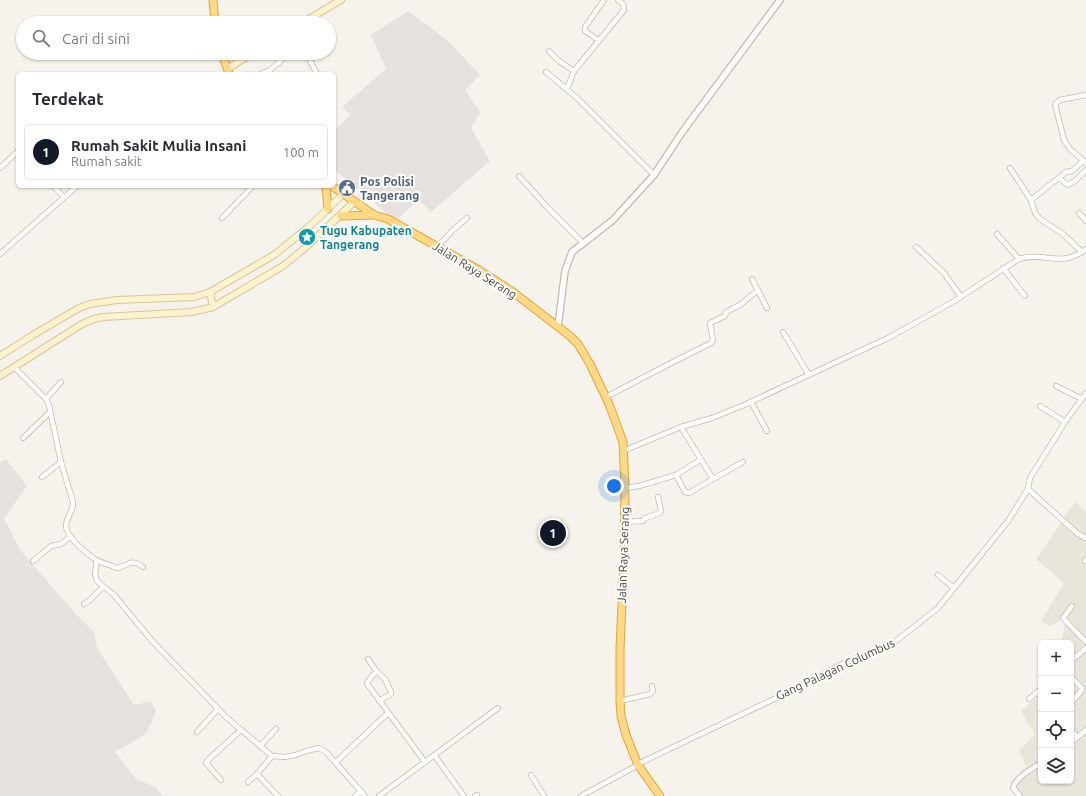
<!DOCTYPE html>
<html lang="id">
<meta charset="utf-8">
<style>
:root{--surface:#fff;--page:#f2f2f3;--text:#2b2b33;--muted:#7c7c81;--line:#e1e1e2;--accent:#111827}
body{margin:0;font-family:Ubuntu,sans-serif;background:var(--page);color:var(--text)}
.controls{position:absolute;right:12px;bottom:12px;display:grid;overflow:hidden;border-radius:6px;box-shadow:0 1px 3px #0004}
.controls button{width:36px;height:36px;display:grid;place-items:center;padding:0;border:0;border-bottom:1px solid var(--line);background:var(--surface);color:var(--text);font:20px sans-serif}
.you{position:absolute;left:614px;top:486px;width:14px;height:14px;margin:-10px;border:3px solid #fff;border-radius:50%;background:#1a73e8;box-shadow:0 0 0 6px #1a73e833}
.badge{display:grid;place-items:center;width:26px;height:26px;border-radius:50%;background:var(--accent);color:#fff;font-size:13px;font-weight:700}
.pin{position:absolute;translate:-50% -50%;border:2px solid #fff;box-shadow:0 1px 4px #0006}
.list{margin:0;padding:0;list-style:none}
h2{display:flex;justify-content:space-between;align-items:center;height:52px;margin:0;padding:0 16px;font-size:17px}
h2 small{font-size:13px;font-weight:400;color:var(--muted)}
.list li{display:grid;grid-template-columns:26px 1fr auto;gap:12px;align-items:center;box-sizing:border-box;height:56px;margin:0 8px 8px;padding:0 8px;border:1px solid var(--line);border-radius:6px}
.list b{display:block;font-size:15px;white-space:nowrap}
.list p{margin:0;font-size:13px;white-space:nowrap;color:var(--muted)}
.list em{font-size:13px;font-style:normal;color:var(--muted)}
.icon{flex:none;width:22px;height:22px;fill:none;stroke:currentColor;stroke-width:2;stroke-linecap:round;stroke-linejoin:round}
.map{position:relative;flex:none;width:1086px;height:796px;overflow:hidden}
.search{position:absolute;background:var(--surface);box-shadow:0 1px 3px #0004;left:16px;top:16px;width:320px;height:44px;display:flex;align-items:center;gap:10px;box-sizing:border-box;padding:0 14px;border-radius:22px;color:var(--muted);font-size:15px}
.panel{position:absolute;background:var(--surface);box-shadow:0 1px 3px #0004;left:16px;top:72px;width:320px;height:116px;border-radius:6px}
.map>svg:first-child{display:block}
</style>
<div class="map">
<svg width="1086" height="796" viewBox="0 0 1086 796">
<rect width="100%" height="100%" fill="#f6f3ec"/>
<path fill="#eae5da" d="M1075,502L1086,512V796H1020L1010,782L1026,767L1019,750L1035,735L1021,711L1041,694V781H1071V643H1058L1062,638L1066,618L1050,626L1041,621L1064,583L1036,559Z"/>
<g fill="#e6e2dd">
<path d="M408,11L447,40L480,75L465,90L480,112L471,128L490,161L431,212L419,200L395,221L334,169V131L350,115L342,107L386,69L371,35Z"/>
<path d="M6,459L27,486L4,518L21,551L75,613L94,632L97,648L134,705L151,701L156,711L146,734L115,752L136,779L155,787L163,796H0V463Z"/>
</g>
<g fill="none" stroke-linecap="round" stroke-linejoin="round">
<defs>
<g id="minor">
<path d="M598,40L585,31V27L604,0"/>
<path d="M549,51L559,61L574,71"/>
<path d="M306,53L317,74"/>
<path d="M546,72L576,97L654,175"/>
<path d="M261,74L270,70L290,53"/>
<path d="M567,89L574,71L624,10L623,4L618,0"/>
<path d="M1086,95L1060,100L1055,104L1064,140L1070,149L1086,163"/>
<path d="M0,168L17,152"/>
<path d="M1010,168L1031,200L1035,213L1040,219L1063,234L1082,252"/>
<path d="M519,176L548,208L583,243"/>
<path d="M1059,178L1068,185L1075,181L1086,170"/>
<path d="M53,186L64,197"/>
<path d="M1031,200L1066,172L1072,171L1083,161"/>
<path d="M1079,213L1086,221"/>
<path d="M222,218L253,186"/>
<path d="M997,234L1019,259"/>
<path d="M438,246L453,230L467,218"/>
<path d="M916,247L944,273L961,297"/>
<path d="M0,254L77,186"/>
<path d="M1003,268L1025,296"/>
<path d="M752,279L767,308"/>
<path d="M783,332L809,375"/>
<path d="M14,367L46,399L49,405L61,462L73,502C74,511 66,517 66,526C66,537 87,554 96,560C102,563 110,565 117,568C130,565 130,558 143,567"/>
<path d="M1056,386L1082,399"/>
<path d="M606,397L671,363L711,343L713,340L710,323L725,316L726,312L740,305L757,291"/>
<path d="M46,399L61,382"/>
<path d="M751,402L767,431"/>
<path d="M1040,406L1065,422"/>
<path d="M681,427L713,479L743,462"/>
<path d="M23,438L50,412"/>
<path d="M623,451L681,427L712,418L744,405L888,338L951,303L1019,259C1044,251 1060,269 1086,249"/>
<path d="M676,475L685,492L689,493L713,479"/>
<path d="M42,477L61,462"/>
<path d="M625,488L639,486L676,475L700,460"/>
<path d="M1028,489L1078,534L1086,538"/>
<path d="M625,522L643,521L645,518L660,513L661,511L658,497"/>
<path d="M97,560L95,574L97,581L114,595L153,642L227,718L265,750L272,756L284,757L296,755L306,751L319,748L326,752L365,796"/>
<path d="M33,561L51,546L61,544L70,537"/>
<path d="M1085,561L1086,560"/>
<path d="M938,575L954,588"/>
<path d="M84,604L89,601L103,587"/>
<path d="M1072,606L1063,618L1086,642"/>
<path d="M368,659L377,672"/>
<path d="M1071,661L1086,648"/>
<path d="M1071,677L1082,688V690L1071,703"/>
<path d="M1037,692L1041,696"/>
<path d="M1029,699L1041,689"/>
<path d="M379,701L391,694V692L385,679L377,672L373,675L367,683L368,685C387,711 406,736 425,762"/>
<path d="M620,701L650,694L653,691L652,686"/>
<path d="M1071,730L1077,737"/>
<path d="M197,732L218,709"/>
<path d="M1071,742L1086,730"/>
<path d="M260,746L276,729"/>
<path d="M272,756L257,774L278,796"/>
<path d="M435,756L464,796"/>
<path d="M336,762L388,713"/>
<path d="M642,762L791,691L840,665L896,641L938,608L1008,521L1028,489L1030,478L1065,422L1086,393"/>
<path d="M531,775L544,796"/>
<path d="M221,780L206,763L207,761L241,730"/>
<path d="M248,782L257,774"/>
<path d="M355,796L361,791"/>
<path d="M379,796L498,708"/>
<path d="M475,796L477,795"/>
<path d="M581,796L638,765"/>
<path d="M1020,796L1013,788C1016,777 1032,769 1041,763"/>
</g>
<path id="tertiary" d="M558,326L565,271L572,252L613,220L654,175L683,131L780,0"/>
<g id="secondary">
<path d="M302,23L341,0"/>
<path d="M227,69L253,53"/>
<path d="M210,292L213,307"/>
<path d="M0,356L33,335L79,308L90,304L117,300L194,297L210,292L274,255L311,225L343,194"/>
<path d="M0,376L82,324L94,319L103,317L192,312L213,307L283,266L305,248L354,202"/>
</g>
<g id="trunk">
<path d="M213,0L215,23"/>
<path d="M222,53L229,74"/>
<path d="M326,186L328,209"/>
<path d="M332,186L374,215L388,219L479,270L513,292L570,336L578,344L590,364L609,404L623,442L625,488L624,560L620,649V701L621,716L626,735L638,765L660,796"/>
<path d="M341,216L374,215"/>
</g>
</defs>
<use href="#minor" stroke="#c2bbae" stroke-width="6"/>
<use href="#tertiary" stroke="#c2bbae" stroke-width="8"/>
<use href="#secondary" stroke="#d6c79b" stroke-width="8"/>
<use href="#trunk" stroke="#e0a43c" stroke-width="9"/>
<use href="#minor" stroke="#fff" stroke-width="4.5"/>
<use href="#tertiary" stroke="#fff" stroke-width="5.5"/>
<use href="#secondary" stroke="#fff3cd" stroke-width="6"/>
<use href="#trunk" stroke="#ffd985" stroke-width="7"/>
</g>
<defs>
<symbol id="civic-disc" viewBox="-11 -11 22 22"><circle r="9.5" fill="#5c6f8a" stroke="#fff"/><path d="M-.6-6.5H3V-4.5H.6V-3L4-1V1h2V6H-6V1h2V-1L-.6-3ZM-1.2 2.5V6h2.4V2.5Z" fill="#fff"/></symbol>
<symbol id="sight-disc" viewBox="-11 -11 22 22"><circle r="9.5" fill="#0f9aa8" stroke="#fff"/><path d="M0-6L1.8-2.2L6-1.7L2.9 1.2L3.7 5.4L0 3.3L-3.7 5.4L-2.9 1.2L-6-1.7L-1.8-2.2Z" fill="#fff"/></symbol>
</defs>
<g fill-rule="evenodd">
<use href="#civic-disc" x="337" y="178" width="20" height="20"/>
<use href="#sight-disc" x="297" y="227" width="20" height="20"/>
</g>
<g text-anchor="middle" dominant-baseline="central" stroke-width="4" stroke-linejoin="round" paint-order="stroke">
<g font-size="12" font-weight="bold" fill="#4e5e75" stroke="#fff" text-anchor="start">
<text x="360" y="181">Pos Polisi<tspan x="360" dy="14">Tangerang</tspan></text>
</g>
<g font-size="12" font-weight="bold" fill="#0d838f" stroke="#fff" text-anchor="start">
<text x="320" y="230">Tugu Kabupaten<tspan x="320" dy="14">Tangerang</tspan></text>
</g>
<g font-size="12" fill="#4b4439" stroke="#fff">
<text transform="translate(475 270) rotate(32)">Jalan Raya Serang</text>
<text transform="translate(623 555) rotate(-88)">Jalan Raya Serang</text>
<text transform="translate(835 669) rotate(-25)">Gang Palagan Columbus</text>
</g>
</g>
</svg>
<div class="controls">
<button>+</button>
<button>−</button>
<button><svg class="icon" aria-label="locate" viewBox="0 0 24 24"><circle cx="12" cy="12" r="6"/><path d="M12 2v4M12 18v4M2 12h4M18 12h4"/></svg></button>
<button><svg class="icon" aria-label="layers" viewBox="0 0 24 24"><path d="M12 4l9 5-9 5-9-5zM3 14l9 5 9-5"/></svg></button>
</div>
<div class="you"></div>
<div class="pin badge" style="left:553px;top:533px">1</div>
<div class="search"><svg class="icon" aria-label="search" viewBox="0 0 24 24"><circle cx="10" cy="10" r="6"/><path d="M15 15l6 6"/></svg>Cari di sini</div>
<section class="panel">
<h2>Terdekat<small></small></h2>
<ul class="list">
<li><span class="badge">1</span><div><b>Rumah Sakit Mulia Insani</b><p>Rumah sakit</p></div><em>100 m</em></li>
</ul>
</section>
</div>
